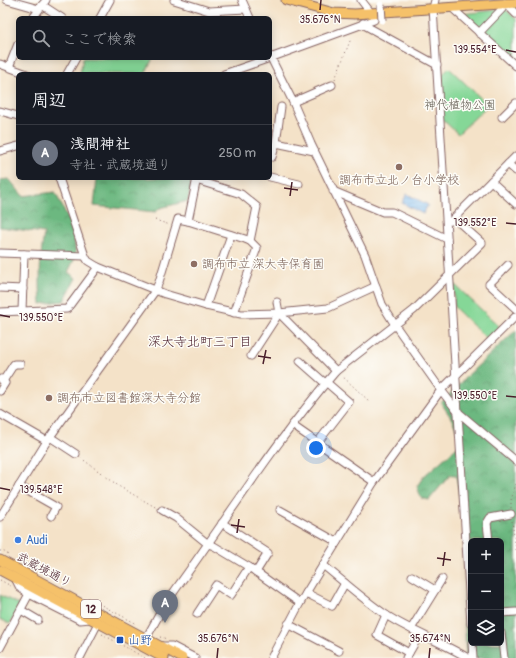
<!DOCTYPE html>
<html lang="ja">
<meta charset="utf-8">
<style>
:root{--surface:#171b24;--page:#20242c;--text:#f1f3f6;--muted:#9ea1a6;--line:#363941;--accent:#7c3aed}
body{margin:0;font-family:Pangolin,"Klee One",sans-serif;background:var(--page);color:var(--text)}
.controls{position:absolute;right:12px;bottom:12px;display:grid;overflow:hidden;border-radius:6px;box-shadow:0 2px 10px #0003}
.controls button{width:36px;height:36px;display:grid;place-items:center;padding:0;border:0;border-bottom:1px solid var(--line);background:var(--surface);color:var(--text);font:20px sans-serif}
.you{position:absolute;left:316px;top:448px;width:14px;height:14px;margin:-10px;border:3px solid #fff;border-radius:50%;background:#1a73e8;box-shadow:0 0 0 6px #1a73e833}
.badge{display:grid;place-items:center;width:26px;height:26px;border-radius:50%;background:var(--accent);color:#fff;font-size:13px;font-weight:700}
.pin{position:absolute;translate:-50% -33px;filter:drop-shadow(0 1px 2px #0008)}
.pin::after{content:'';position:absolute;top:21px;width:14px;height:12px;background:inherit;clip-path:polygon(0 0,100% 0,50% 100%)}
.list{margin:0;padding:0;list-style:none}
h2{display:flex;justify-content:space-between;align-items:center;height:52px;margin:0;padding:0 16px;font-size:17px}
h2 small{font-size:13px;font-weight:400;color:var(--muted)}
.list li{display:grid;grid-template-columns:26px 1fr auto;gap:12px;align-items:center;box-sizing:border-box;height:56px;padding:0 16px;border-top:1px solid var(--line)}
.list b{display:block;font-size:15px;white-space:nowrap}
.list p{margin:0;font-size:13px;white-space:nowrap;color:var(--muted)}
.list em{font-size:13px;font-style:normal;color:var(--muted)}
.icon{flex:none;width:22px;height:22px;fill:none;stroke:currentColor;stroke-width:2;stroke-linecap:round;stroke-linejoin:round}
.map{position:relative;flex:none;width:516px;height:658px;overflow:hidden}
.search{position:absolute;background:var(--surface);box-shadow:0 2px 10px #0003;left:16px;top:16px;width:256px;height:44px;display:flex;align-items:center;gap:10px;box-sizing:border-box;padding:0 14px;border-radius:6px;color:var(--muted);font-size:15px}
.panel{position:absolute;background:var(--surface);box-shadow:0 2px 10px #0003;left:16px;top:72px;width:256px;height:108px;border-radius:6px}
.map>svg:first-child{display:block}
</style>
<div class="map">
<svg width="516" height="658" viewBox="0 0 516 658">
<defs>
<pattern id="forest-crowns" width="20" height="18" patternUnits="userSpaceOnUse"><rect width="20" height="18" fill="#6cb880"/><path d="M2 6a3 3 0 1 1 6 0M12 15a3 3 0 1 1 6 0" fill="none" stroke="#5b9569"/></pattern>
<pattern id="water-rules" width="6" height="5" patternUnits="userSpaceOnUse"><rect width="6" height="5" fill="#7cbaef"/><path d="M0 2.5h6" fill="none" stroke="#6d9fcd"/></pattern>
</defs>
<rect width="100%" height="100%" fill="#fdfcf7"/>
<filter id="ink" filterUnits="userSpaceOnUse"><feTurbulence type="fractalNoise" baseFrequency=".025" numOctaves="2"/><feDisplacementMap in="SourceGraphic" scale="8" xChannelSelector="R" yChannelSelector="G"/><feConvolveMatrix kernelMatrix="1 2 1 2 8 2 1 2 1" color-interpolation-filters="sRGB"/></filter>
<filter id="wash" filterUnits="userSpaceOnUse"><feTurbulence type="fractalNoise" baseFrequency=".012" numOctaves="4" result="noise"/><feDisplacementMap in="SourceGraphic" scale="16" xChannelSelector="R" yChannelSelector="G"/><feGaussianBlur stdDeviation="0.9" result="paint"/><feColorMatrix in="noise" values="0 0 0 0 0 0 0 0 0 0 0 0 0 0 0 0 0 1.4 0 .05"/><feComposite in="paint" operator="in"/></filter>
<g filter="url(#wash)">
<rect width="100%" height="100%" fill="#f4e2c8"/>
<g fill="#85d797" stroke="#687b61">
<path d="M505,9L516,19V62L462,14Z"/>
<path d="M83,58H153L145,74H80Z"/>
<path d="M449,68L488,105L458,134L442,119L439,78Z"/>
<path d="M454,284L501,328L488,340L454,307Z"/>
<path d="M0,595L20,605L10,624L0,619Z"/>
</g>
<g fill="url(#forest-crowns)" stroke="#5b6c56" fill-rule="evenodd">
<path d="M97,178H192L188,201L160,208L156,212L94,206Z"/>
<path d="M9,179L23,196L55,192L73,228L76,256L68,272L76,278L64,301L41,304C39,280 40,257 44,233L0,227V180Z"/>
<path d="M516,330V658H465L466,649L464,602L469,550L456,475H450L429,500L421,498L417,486L424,476L463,442L450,416L441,403L468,375ZM471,541H501V643H471Z"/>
</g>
<path fill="url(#water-rules)" stroke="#636c8d" d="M407,194L428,205L423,214L402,203Z"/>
</g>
<g filter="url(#ink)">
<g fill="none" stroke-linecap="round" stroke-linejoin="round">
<defs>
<g id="minor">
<path d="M7,0L39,9"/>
<path d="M174,0L209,11L246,9"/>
<path d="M242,0L250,18"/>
<path d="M361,0L371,13"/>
<path d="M435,0L433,8L471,624"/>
<path d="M505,3L516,14"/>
<path d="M42,5L62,18"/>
<path d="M451,7L516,66"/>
<path d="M33,18L46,0"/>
<path d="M100,18L110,0"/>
<path d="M363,23L366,26L437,65"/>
<path d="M479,33L502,9"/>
<path d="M270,56L293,102L311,144L365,255L382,304L395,325L441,390L458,412L516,461"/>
<path d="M270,58L374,20L376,13"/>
<path d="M0,64L27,74"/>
<path d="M9,67L18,44"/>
<path d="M67,74L76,58"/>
<path d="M224,74L270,58"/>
<path d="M293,102L332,85"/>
<path d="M0,111L18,116"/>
<path d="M502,117L516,103"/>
<path d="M276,143L314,151"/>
<path d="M0,151L18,146"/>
<path d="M270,156L272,157L276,143L281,107"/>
<path d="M508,164L516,171"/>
<path d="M270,177L299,184"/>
<path d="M59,178L85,256L88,261L98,267L165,294L206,306L241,314L279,313L328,308L376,286"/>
<path d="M196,180L241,194L257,207L250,241"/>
<path d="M491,181L516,204"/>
<path d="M333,191L383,212H392L447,239"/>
<path d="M188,221L197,178"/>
<path d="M451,221L516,156"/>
<path d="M0,253L85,256"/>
<path d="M508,265L489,284L516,309"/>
<path d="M0,288L23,289"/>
<path d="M277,302L279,313L336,371"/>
<path d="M206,306L231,235"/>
<path d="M22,311L24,254"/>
<path d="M0,312L67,309L98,267"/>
<path d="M251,356L279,313"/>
<path d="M300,361L325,383"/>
<path d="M3,381L14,364H20"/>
<path d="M0,391L5,383L1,379"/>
<path d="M0,414L47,441"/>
<path d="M292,425L374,482L441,390L516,316"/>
<path d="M50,437L76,454"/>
<path d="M318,442L349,402L326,382"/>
<path d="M19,486L56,507L51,516"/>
<path d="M162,510L176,518L208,544L214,546L249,567L300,603L323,565C344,582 364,600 386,615C412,632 442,642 468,658"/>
<path d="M280,510L337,542"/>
<path d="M0,517L47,441L155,291L159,282L178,219L188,221L245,239L250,241L257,248L234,313"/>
<path d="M222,523L268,553L256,572"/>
<path d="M489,541L487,523L490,518L511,514"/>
<path d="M323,565L374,482"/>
<path d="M412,576L435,590"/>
<path d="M15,578L20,588L29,594L80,620L90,619"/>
<path d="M306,593L332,606L345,583"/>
<path d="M21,610L38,620"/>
<path d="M501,613L516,612"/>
<path d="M197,614L216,585L231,595L249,567"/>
<path d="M386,615L377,635L409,653"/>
<path d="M288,624L339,651"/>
<path d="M411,629L442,579"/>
<path d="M501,633L504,658"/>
<path d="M144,642L164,606L178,586C230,514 278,438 336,371L414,310L482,243L454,218"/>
<path d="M472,643L473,658"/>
<path d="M161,646H172L195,658"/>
<path d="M0,648L29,594"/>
<path d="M80,658L98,623"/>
<path d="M271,658L300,603"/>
<path d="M406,658L420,634"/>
</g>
<g id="major">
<path d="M286,0L334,13L355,14L516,3"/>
<path d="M0,560L182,658"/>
<path d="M0,570L164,658"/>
</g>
</defs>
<use href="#minor" stroke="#866362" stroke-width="9"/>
<use href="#major" stroke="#866362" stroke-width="11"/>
<g stroke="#866362" stroke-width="1" stroke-dasharray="1 3" stroke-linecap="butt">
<path d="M335,79L352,36"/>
<path d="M155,220L170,225"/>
<path d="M341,375L369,401"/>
<path d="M81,458L120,487L157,508"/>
<path d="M511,508V500L516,484"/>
<path d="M512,521L516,550"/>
<path d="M0,551H3L10,556"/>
<path d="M0,580L11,586"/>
<path d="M88,598L137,624"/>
<path d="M102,634L145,658"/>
<path d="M160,637L167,639"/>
</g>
<use href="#minor" stroke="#fff" stroke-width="7"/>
<use href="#major" stroke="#f5c16b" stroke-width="9"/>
<defs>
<path id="minor-bridge" d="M381,5L382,20"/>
</defs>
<use href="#minor-bridge" stroke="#866362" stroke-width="9" stroke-linecap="butt"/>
<use href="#minor-bridge" stroke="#fff" stroke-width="7"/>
</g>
</g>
<path fill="none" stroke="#4a1f2b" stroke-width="1.5" d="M320,10L321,0M506,50L516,52M284,188L298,190M290,196L292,182M506,223L516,224M0,315L10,317M258,356L271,358M263,364L266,350M506,396L516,397M0,488L10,490M231,525L245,527M237,533L239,519M437,558L451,560M443,566L445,552M217,658L218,648M429,658L430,648"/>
<g fill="#8d6e63" stroke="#fdfcf7" stroke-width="1.5">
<circle cx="399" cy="167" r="4"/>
<circle cx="194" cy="264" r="4"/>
<circle cx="49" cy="398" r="4"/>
</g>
<circle fill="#3f7fe0" stroke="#fdfcf7" stroke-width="1.5" cx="18" cy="540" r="4"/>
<rect fill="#1a4fb4" stroke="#fdfcf7" stroke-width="1.5" x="116" y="636" width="8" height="8" rx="2"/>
<g text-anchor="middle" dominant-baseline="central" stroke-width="3" stroke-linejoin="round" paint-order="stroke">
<rect fill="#fdfcf7" stroke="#806168" stroke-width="1" x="81" y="600" width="20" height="18" rx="3"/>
<g font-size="11" font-weight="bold" fill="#4a1f2b">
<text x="91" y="609">12</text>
</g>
<g font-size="12" fill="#5c564b" stroke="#fdfcf7">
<text x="460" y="105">神代植物公園</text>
</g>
<g font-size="12" fill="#785e54" stroke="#fdfcf7" text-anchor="start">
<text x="399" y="180" text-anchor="middle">調布市立北ノ台小学校</text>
<text x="202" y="264">調布市立 深大寺保育園</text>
<text x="57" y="398">調布市立図書館深大寺分館</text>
</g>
<g font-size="12" fill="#366cbe" stroke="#fdfcf7" text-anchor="start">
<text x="26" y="540">Audi</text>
</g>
<g font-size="12" fill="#4a1f2b" stroke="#fdfcf7">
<text transform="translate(44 570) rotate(28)">武蔵境通り</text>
</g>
<g font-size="12" fill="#164399" stroke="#fdfcf7" text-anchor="start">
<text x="128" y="640">山野</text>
</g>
<g font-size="13" fill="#4a1f2b" stroke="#fdfcf7">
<text x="200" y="342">深大寺北町三丁目</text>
</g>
</g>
<g font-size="10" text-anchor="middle" fill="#4a1f2b" stroke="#fdfcf7" stroke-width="3" stroke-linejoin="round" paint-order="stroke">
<text x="320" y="23">35.676°N</text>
<text x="475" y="53">139.554°E</text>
<text x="475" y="226">139.552°E</text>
<text x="41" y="321">139.550°E</text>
<text x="475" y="399">139.550°E</text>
<text x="41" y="493">139.548°E</text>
<text x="218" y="642">35.676°N</text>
<text x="430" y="642">35.674°N</text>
</g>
</svg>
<div class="controls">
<button>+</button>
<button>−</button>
<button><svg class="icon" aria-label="layers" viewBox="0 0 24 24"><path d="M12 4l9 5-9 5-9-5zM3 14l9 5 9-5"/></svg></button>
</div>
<div class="you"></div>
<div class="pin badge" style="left:165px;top:623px;background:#6b7280">A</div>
<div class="search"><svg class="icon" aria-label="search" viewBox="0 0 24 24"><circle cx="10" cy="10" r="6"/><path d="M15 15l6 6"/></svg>ここで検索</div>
<section class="panel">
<h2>周辺<small></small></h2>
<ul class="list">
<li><span class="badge" style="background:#6b7280">A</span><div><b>浅間神社</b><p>寺社 · 武蔵境通り</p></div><em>250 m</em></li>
</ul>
</section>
</div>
